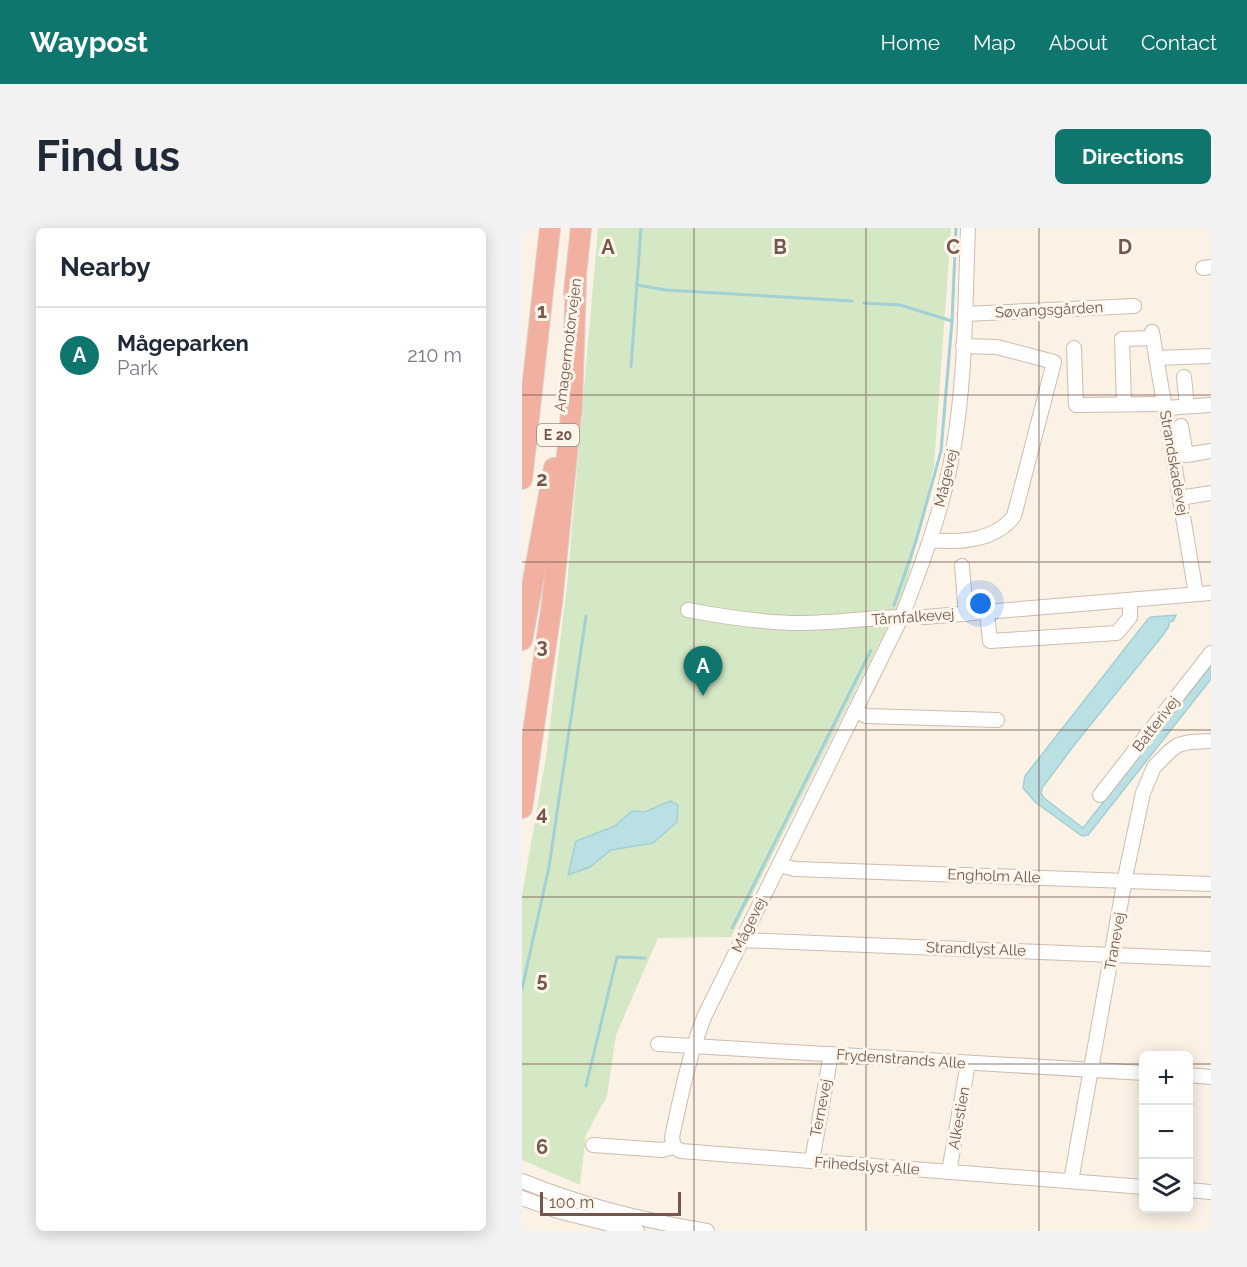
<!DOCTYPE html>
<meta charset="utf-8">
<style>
:root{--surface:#fff;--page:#f2f2f3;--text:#1f2937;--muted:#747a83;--line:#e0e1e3;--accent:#0f766e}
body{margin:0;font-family:Raleway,sans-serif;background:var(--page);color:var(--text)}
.controls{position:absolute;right:18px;bottom:18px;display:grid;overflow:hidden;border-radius:9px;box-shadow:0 3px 15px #0003}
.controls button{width:54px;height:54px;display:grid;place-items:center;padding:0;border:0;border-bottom:2px solid var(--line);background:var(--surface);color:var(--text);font:30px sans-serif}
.scale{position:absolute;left:18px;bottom:15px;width:141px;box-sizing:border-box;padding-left:6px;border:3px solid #73574c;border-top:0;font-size:16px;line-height:21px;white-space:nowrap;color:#73574c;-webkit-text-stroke:4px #fef6eb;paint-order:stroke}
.you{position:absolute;left:459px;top:376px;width:21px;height:21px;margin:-15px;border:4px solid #fff;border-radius:50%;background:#1a73e8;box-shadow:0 0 0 9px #1a73e833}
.badge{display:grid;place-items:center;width:39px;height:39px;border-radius:50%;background:var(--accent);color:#fff;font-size:20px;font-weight:700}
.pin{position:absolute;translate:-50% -50px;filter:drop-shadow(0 2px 3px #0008)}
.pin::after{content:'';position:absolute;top:32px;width:21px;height:18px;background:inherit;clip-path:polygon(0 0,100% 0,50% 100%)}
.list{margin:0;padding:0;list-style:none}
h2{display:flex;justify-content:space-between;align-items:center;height:78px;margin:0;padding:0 24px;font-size:26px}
h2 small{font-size:20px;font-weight:400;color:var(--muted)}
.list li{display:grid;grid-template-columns:39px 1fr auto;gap:18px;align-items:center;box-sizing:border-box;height:96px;padding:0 24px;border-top:2px solid var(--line)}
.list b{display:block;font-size:22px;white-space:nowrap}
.list p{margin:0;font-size:20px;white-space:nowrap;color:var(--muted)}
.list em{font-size:20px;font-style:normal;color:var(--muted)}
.icon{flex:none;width:33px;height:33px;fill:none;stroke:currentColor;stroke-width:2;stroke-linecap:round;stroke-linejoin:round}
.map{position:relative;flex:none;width:689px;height:1003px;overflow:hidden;border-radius:9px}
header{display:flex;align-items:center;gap:36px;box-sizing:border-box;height:84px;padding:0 30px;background:var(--accent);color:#fff}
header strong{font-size:28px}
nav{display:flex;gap:33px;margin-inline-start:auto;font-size:21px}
.intro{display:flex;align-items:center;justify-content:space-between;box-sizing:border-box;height:144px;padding:0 36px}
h1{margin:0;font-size:42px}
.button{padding:15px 27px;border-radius:9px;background:var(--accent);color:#fff;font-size:21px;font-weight:700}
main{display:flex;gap:36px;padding:0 36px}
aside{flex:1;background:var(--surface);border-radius:9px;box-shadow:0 3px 15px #0003}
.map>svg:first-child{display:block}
</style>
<header>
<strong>Waypost</strong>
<nav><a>Home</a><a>Map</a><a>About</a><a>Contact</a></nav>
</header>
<div class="intro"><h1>Find us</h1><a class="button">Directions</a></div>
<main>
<aside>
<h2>Nearby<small></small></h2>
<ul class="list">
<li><span class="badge">A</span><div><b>Mågeparken</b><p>Park</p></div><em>210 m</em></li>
</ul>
</aside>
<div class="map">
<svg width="689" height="1003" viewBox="0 0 689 1003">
<rect width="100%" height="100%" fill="#fbf1e5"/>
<path fill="#d5e8c5" d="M76,0H429L412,238L384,358L361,408L209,709L136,710L94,807L85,868L64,907L58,957L0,932V667L24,529L45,357Z"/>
<g fill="#bbe0e3" stroke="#a2d0d5" stroke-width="1.5">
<path d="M654,387L651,393L647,394V398L641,407L553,516L520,560L519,565L522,570L561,600L689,438V451L566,607L560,608L513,574L501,560L503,548L626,391L629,389Z"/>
<path d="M148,573L156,577L155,594L131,615L89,622L68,639L46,647L54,613L93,598L110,583L123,584Z"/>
</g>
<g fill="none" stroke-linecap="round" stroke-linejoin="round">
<g stroke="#a2d0d5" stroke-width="3">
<path d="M115,57L144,62L330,73"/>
<path d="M342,75L378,77L430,93L419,223L394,313L372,377"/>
<path d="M430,93L434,0"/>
<path d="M109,139L119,0"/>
<path d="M210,700L349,422"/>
<path d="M0,761L27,639L64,388"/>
<path d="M64,858L95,729L123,730"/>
</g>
<defs>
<g id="minor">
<path d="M681,40L689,39"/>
<path d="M443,86L612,78"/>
<path d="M630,104L674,366"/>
<path d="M552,120L554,177L642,176"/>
<path d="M634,130L689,128"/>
<path d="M662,149L665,178"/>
<path d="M602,176L600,111L631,110"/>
<path d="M643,180L689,177"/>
<path d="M659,198L664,227L689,223"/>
<path d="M658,270L689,265"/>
<path d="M408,312C437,315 473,313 492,288L532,134L475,119L441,118"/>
<path d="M440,338L444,386"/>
<path d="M166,382C203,389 241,395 279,395C321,395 362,387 403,389L689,365"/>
<path d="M465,384L468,413L595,405L608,389V372"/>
<path d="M333,483L344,488L475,492"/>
<path d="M578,567L689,425"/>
<path d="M257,637L273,641L689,656"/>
<path d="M219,712L689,731"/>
<path d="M136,816L622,845"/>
<path d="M666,847L689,849"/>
<path d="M71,917L140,922L152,919L159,923L622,959"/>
<path d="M152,919L150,909C159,867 167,827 183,787L380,388C401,334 421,280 431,223C444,150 443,74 446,0"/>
<path d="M290,933L309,826"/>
<path d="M427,944L446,835"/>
<path d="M0,953C59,977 123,993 185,1003"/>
<path d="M549,953L604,645L621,565L632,539L648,523L656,517L668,514L689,513"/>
<path d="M666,962L689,964"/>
<path d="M0,970L36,983L115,1003"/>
</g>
<g id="highway">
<path d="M52,65L59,0"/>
<path d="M0,251L28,0"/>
<path d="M0,412L32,240"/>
<path d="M0,580L30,375L50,176L54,52"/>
</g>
</defs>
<use href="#minor" stroke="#cebbaf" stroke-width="16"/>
<use href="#highway" stroke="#d8d0cd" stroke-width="22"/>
<use href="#minor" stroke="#fff" stroke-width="14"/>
<use href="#highway" stroke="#f2b1a0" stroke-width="20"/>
</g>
<path fill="none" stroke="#73574c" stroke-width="1.5" stroke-opacity="0.55" d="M172,0V1003M344,0V1003M517,0V1003M0,167H689M0,334H689M0,502H689M0,669H689M0,836H622M666,836H689"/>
<g text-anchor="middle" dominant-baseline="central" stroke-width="6" stroke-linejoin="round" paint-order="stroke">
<rect fill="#fef6eb" stroke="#9d877c" stroke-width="1.5" x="15" y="196" width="42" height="22" rx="4.5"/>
<g font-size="14" font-weight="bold" fill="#73574c">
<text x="36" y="207">E 20</text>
</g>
<g font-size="15" fill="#73574c" stroke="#fef6eb">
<text transform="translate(527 82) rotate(-3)">Søvangsgården</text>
<text transform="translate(46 117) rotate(-83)">Amagermotorvejen</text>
<text transform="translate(652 235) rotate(80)">Strandskadevej</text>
<text transform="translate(424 250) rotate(-77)">Mågevej</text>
<text transform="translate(391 389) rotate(-4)">Tårnfalkevej</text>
<text transform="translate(634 496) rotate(-52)">Batterivej</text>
<text transform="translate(472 648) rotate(2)">Engholm Alle</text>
<text transform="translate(227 697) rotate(-64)">Mågevej</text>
<text transform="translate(593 713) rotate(-80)">Tranevej</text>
<text transform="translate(454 721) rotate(2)">Strandlyst Alle</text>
<text transform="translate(379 831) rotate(4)">Frydenstrands Alle</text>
<text transform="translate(299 880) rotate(-79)">Ternevej</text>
<text transform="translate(437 890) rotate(-80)">Alkestien</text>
<text transform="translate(345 938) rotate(4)">Frihedslyst Alle</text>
</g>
</g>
<g font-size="20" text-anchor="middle" font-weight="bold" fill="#73574c" stroke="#fef6eb" stroke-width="6" stroke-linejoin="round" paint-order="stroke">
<text x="86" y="26">A</text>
<text x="258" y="26">B</text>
<text x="431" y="26">C</text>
<text x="603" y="26">D</text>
<text x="20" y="90">1</text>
<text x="20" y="258">2</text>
<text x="20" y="425">3</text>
<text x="20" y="592">4</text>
<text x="20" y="759">5</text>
<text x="20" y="926">6</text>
</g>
</svg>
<div class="controls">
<button>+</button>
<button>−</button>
<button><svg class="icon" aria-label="layers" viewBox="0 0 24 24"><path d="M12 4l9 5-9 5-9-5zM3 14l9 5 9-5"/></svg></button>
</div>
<div class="scale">100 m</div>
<div class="you"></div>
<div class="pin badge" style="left:181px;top:468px">A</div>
</div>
</main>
